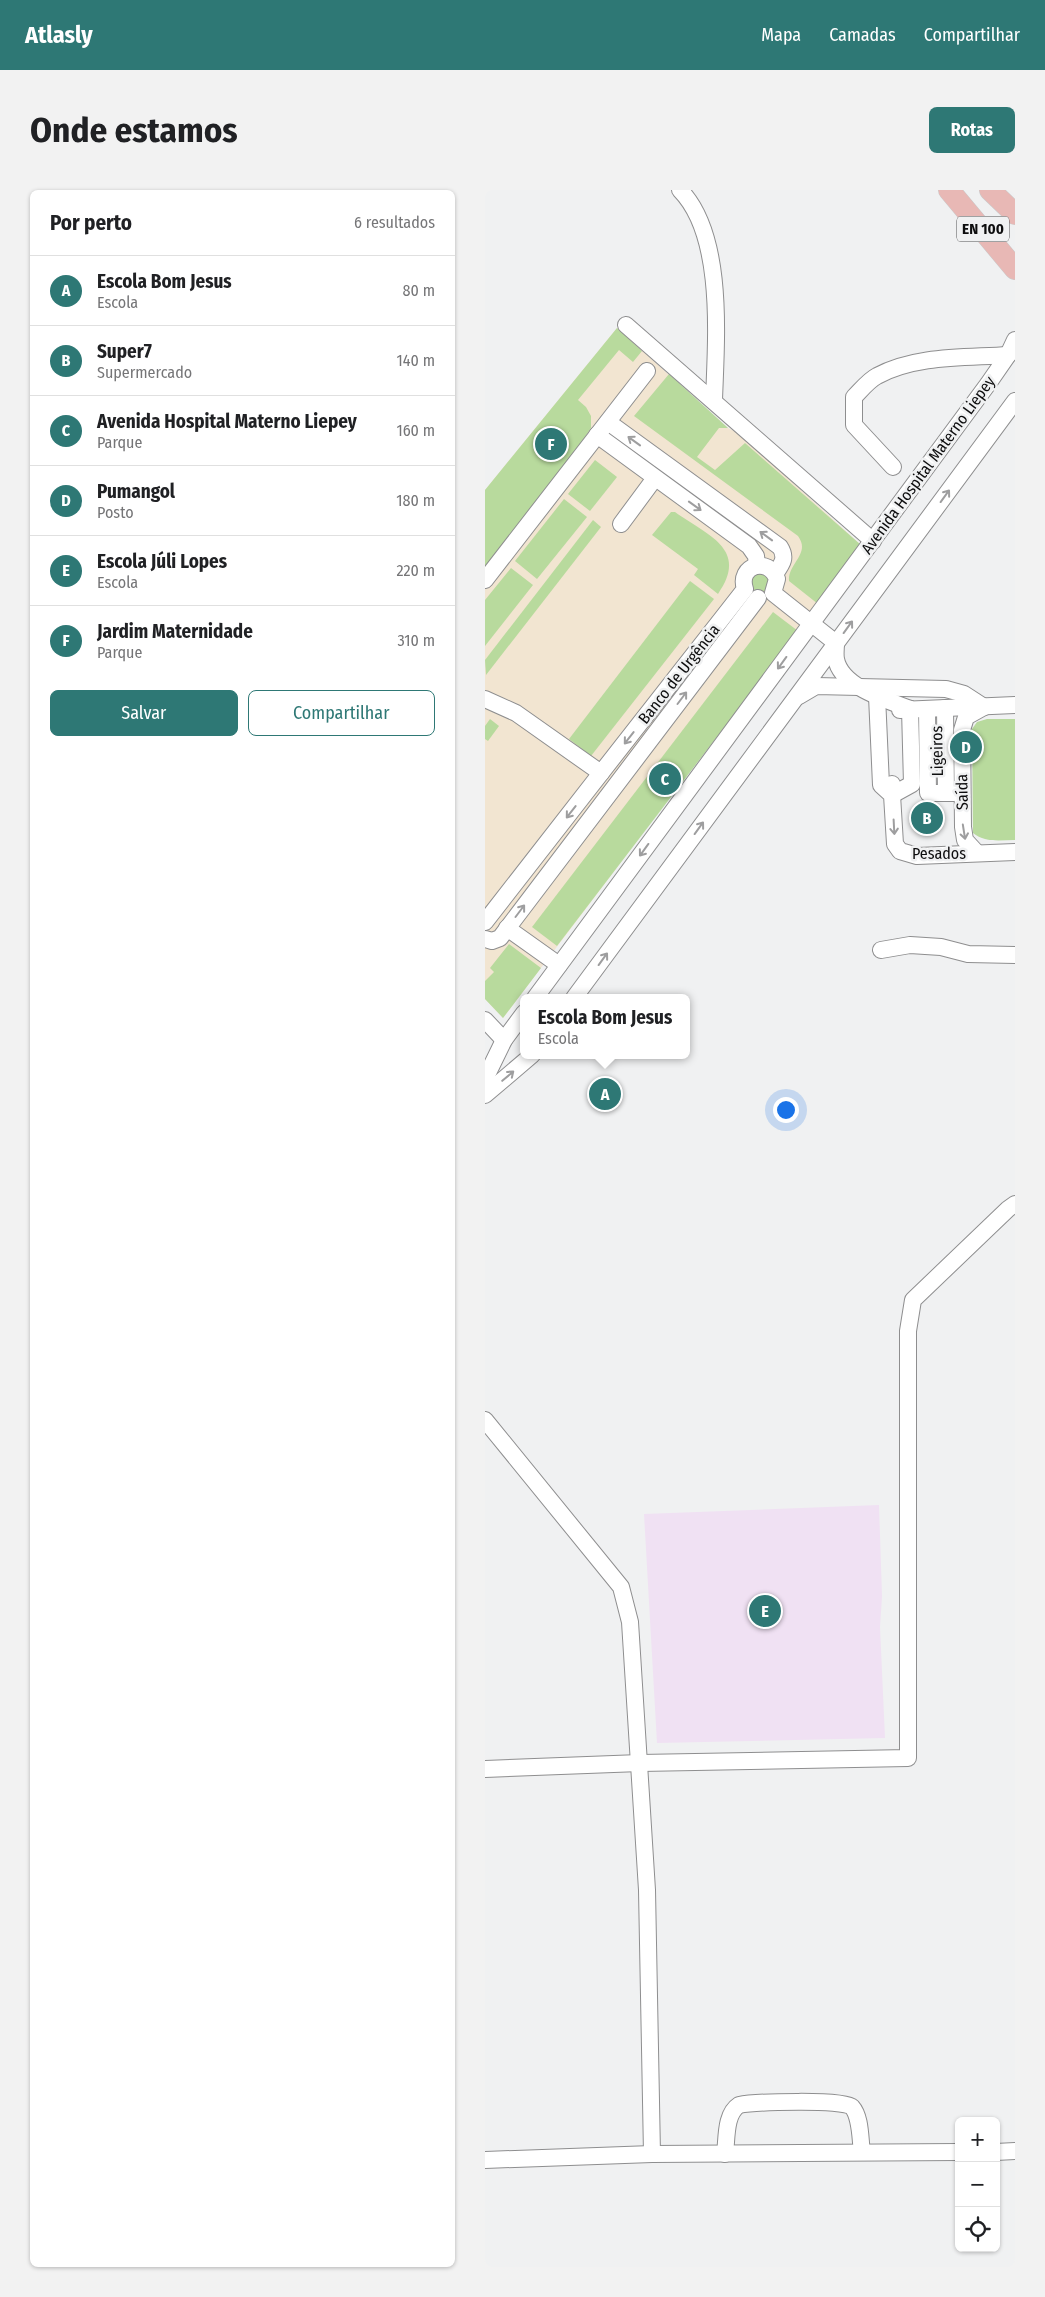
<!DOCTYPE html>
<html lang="pt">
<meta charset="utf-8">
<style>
:root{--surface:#fff;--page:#f2f2f2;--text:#202124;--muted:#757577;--line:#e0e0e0;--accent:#2e7875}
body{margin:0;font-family:"Fira Sans Condensed",sans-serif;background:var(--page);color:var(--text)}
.controls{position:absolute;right:15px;bottom:15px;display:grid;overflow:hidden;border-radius:8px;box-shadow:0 1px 4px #0004}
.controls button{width:45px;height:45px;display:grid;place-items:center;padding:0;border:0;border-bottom:1px solid var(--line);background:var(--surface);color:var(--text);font:25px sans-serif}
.you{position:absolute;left:300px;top:919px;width:18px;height:18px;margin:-12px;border:4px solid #fff;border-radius:50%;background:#1a73e8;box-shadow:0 0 0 8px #1a73e833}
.badge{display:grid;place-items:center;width:32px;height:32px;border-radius:50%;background:var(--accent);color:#fff;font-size:16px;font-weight:700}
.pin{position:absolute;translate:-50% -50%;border:2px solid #fff;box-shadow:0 1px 5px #0006}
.popup{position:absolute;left:35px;top:804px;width:170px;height:65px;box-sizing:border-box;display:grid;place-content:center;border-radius:8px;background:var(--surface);filter:drop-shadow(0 1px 4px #0005);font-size:16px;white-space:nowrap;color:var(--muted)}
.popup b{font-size:19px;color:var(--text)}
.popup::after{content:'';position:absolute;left:50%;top:100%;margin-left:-10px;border:10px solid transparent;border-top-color:var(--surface)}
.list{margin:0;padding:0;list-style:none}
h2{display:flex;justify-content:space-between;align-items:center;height:65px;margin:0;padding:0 20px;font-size:21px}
h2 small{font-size:16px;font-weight:400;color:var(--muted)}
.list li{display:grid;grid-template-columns:32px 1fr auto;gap:15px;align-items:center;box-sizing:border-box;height:70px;padding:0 20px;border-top:1px solid var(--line)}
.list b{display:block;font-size:19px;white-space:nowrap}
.list p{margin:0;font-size:16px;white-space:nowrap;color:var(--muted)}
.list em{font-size:16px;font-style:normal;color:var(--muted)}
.actions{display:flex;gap:10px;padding:15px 20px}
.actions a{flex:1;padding:11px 0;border:1px solid var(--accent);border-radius:8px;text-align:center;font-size:18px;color:var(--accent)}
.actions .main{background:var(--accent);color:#fff}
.icon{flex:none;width:28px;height:28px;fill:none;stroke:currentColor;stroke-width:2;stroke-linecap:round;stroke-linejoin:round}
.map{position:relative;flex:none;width:530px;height:2077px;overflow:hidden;border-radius:8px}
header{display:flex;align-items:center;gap:30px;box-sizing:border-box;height:70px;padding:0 25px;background:var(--accent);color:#fff}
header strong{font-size:24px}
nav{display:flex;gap:28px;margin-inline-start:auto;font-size:18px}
.intro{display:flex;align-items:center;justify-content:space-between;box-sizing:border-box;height:120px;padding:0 30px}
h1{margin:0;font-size:35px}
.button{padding:12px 22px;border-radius:8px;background:var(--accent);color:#fff;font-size:18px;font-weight:700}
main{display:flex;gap:30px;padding:0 30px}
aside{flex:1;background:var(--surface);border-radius:8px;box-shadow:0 1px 4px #0004}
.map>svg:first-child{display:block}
</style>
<header>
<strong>Atlasly</strong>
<nav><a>Mapa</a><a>Camadas</a><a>Compartilhar</a></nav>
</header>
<div class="intro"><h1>Onde estamos</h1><a class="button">Rotas</a></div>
<main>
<aside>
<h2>Por perto<small>6 resultados</small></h2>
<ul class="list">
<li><span class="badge">A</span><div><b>Escola Bom Jesus</b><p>Escola</p></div><em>80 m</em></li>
<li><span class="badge">B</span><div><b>Super7</b><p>Supermercado</p></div><em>140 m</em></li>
<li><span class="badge">C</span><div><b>Avenida Hospital Materno Liepey</b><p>Parque</p></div><em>160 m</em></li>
<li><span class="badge">D</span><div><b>Pumangol</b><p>Posto</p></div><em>180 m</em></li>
<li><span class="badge">E</span><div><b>Escola Júli Lopes</b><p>Escola</p></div><em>220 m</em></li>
<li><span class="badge">F</span><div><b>Jardim Maternidade</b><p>Parque</p></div><em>310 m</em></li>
</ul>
<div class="actions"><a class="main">Salvar</a><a>Compartilhar</a></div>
</aside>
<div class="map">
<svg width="530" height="2077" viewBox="0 0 530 2077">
<rect width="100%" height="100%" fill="#f0f1f2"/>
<path fill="#f0e1f3" d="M394,1315L397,1406L395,1437L400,1548L172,1553L159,1324Z"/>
<path fill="#f2e5d1" d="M132,138L243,238L255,244L376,355L18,828L0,809V300Z"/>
<g fill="#b8da9d">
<path d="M132,138L157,161L148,172L134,160L93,210L101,217L106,226V238L85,270L0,381V300Z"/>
<path d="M184,184L243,238H234L212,267L230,280L260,253L376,355L333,414L304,391C303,373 326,364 313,346L149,226Z"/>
<path d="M110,270L132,287L105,321L83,304Z"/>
<path d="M79,309L102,327L52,389L30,371Z"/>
<path d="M186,322H190C222,345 265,359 233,404L209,385L213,379L167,345Z"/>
<path d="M108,330L116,337L1,485L0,470Z"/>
<path d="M26,378L48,395L0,456V410Z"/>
<path d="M274,381L286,387L282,400C275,403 271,402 266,397V387Z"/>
<path d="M205,391L229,409L106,566L84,549Z"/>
<path d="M288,422L313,441L72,756L47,737Z"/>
<path d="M5,529L14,536L3,551L0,549V536Z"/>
<path d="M502,529H530V650C515,650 500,653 488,643L487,539L492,532Z"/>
<path d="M24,754L56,778L18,828L0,809V791L9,782L5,778Z"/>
</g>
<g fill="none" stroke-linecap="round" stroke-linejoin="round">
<defs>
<g id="minor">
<path d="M195,0C240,46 231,150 229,210"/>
<path d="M141,135L388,351"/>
<path d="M123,232L295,357C302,368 297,374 290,384"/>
<path d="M112,245L264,356L271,366L272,375"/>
<path d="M408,277L369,235V207C376,200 384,190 392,186C431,165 480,168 523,165"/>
<path d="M136,334L170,288"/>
<path d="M0,390L162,181"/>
<path d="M314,506L331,496L461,499L479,504L499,517"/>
<path d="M392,506L396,595L407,605L410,654L415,661L432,666L530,662"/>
<path d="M0,509L31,523L116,583L260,399C252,375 284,366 292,389L288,403L351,453C351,458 350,464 351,469C356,497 402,510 425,519"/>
<path d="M460,518L461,603"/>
<path d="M442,519L443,603H469"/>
<path d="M415,520L530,515"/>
<path d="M407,594V605L427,594L425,519"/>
<path d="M492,663L480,650L478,637L477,540L481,527L499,517"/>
<path d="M0,732L116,583"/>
<path d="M22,738L74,775"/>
<path d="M0,749L7,751L15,748L273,408"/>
<path d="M396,760L425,755L456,757L483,764L530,765"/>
<path d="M50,808L503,194L523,165L530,150"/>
<path d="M89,808L530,211"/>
<path d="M0,830L19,850"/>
<path d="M0,889L19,850L39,823"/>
<path d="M0,905L47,865"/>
<path d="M0,1230L136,1397L145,1432L162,1700L167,1964"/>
<path d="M0,1579L155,1573L423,1568V1141L428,1110L523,1019L530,1014"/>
<path d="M511,1962L530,1961"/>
<path d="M240,1964C242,1948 240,1924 254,1915C269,1912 359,1909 367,1917C376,1927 375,1949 377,1962"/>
<path d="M0,1970L167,1964L474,1962"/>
</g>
<g id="major">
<path d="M464,0L530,79"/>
<path d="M505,0L530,24"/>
</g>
</defs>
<use href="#minor" stroke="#8e8e8f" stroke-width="18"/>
<use href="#major" stroke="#cacaca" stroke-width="22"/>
<use href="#minor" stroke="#fff" stroke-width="16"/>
<use href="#major" stroke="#e8b8b5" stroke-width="21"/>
</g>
<defs><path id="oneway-shaft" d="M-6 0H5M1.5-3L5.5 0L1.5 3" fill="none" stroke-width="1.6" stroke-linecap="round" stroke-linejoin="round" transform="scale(1.25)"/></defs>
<g stroke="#9e9e9f">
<use href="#oneway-shaft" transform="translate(149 251) rotate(-144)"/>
<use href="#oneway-shaft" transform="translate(460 306) rotate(-54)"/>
<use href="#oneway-shaft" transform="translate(210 316) rotate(36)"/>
<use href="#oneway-shaft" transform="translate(281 346) rotate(-144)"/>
<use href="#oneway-shaft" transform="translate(363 437) rotate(-54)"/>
<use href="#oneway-shaft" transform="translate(297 473) rotate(126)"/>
<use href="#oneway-shaft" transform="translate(197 508) rotate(-53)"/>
<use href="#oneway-shaft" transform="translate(144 548) rotate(128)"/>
<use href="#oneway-shaft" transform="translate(86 622) rotate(128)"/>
<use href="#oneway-shaft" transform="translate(409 637) rotate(87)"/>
<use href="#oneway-shaft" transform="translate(214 638) rotate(-54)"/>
<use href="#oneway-shaft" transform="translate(479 642) rotate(81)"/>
<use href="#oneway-shaft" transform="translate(159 660) rotate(126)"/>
<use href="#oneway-shaft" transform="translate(35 721) rotate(-53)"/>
<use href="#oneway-shaft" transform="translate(118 769) rotate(-54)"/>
<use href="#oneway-shaft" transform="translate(23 886) rotate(-40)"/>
</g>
<g text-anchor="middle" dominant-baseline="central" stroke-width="5" stroke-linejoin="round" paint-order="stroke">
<rect fill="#f0f1f2" stroke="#515152" stroke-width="1" x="472" y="26.5" width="52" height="25" rx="4"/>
<g font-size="15" font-weight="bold" fill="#0d0d0e">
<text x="498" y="39">EN 100</text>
</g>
<g font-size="16" fill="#0d0d0e" stroke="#f0f1f2">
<text transform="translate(443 275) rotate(-54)">Avenida Hospital Materno Liepey</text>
<text transform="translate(194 484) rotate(-52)">Banco de Urgência</text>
<text transform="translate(452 561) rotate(-91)">Ligeiros</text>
<text transform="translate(477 602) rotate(-91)">Saída</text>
<text x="454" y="663">Pesados</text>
</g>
</g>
</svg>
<div class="controls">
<button>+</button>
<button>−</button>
<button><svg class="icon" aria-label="locate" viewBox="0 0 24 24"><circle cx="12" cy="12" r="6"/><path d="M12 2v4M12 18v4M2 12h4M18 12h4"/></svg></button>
</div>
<div class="you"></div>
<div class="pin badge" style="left:120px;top:904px">A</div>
<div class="popup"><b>Escola Bom Jesus</b>Escola</div>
<div class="pin badge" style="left:442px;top:628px">B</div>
<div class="pin badge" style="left:180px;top:589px">C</div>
<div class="pin badge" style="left:481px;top:557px">D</div>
<div class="pin badge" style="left:280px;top:1421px">E</div>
<div class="pin badge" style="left:66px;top:254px">F</div>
</div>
</main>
